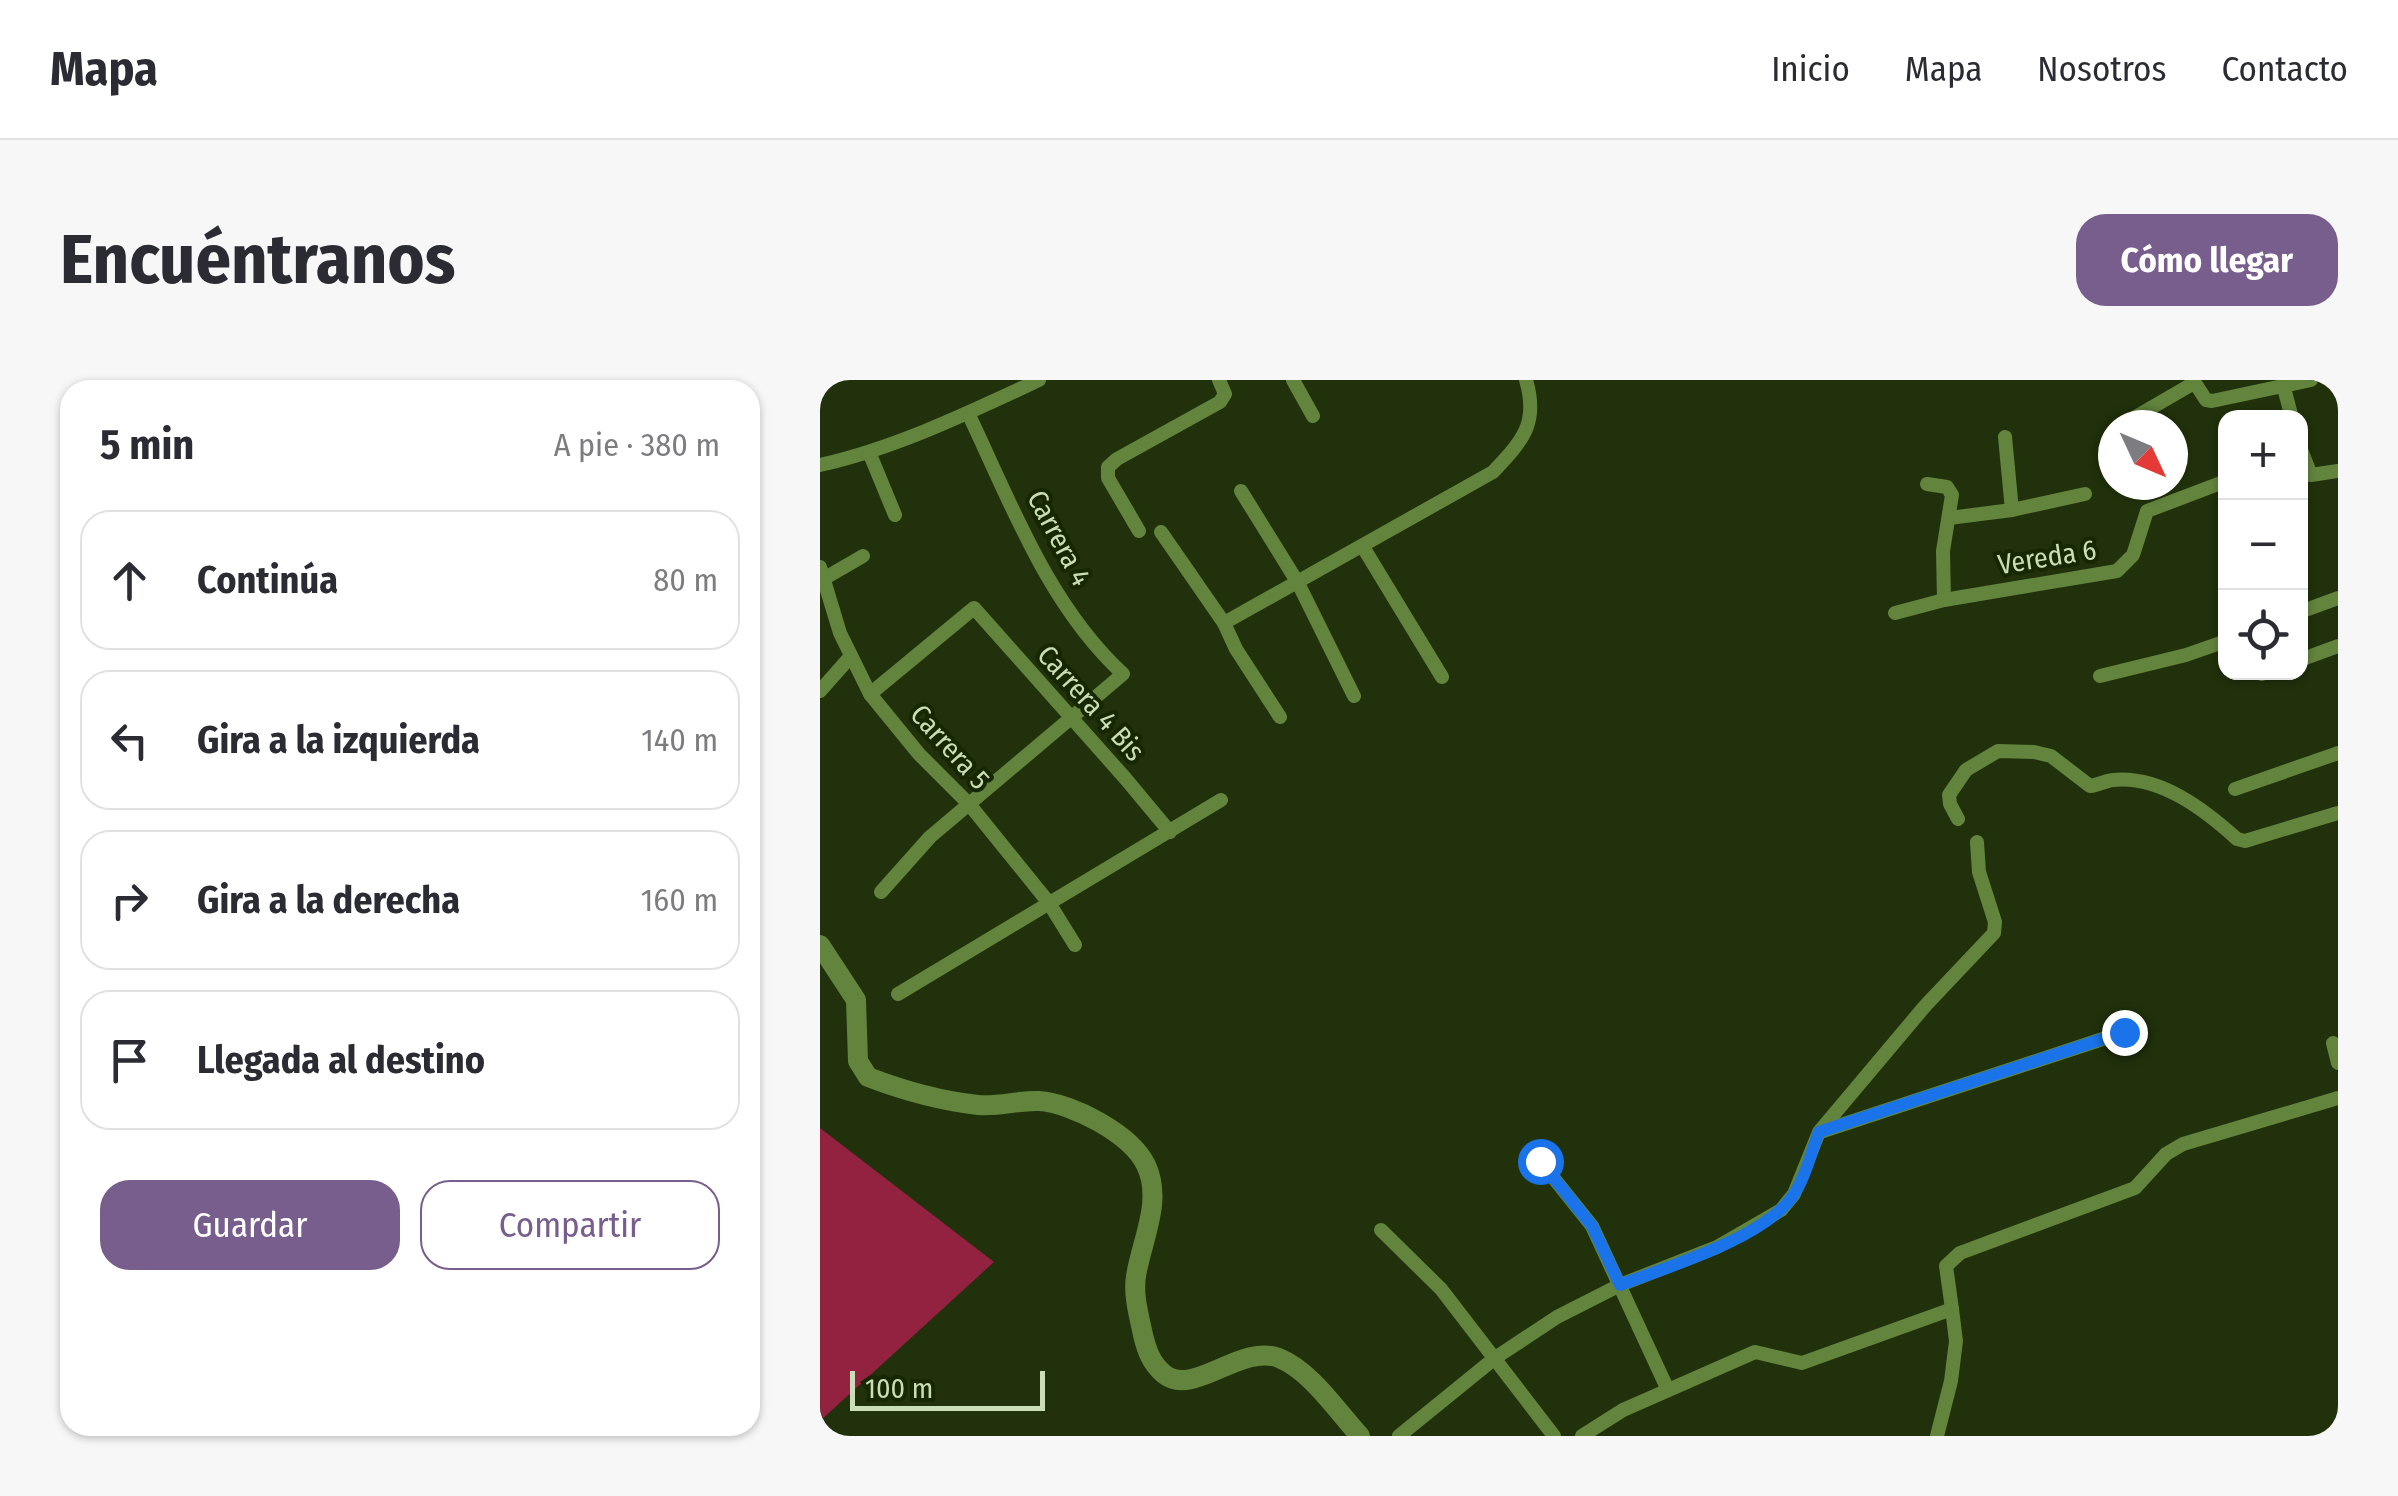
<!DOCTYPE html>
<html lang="es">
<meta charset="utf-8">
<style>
:root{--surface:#fff;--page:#f7f7f7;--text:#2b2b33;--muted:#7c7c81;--line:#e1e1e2;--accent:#775e8d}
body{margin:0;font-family:"Fira Sans Condensed",sans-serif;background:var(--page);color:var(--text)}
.controls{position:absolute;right:30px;top:30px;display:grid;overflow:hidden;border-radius:20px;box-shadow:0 2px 8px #0004}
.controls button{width:90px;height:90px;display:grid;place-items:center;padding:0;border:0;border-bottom:2px solid var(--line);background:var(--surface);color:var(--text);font:50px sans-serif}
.compass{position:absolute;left:1278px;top:30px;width:90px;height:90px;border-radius:50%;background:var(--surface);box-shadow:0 2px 8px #0004;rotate:134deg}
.scale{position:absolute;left:30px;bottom:25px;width:195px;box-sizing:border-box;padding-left:10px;border:5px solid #c9ddb8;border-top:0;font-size:28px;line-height:35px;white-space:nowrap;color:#c9ddb8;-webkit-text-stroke:8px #162702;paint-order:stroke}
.stop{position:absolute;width:30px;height:30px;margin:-22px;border:8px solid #1a73e8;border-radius:50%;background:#fff}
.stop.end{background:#1a73e8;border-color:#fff;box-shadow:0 2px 10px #0008}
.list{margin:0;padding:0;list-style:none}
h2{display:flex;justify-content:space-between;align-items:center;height:130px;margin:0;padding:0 40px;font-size:42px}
h2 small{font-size:32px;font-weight:400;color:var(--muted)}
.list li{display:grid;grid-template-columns:65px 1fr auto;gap:30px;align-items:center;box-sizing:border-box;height:140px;margin:0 20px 20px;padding:0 20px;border:2px solid var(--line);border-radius:30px}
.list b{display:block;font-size:38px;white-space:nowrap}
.list em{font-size:32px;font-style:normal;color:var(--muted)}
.actions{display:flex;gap:20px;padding:30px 40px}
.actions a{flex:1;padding:22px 0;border:2px solid var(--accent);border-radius:30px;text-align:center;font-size:35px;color:var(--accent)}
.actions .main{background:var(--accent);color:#fff}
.icon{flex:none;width:55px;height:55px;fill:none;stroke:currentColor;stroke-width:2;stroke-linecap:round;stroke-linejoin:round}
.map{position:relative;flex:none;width:1518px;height:1056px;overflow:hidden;border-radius:30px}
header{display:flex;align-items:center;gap:60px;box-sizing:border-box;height:140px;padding:0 50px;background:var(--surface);border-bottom:2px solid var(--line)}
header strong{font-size:48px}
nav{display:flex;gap:55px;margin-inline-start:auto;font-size:35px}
.intro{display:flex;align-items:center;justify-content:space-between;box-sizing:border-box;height:240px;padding:0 60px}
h1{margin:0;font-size:70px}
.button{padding:25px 45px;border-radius:30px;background:var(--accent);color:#fff;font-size:35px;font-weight:700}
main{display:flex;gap:60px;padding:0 60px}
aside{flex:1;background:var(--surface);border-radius:30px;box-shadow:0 2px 8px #0004}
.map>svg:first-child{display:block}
</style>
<header>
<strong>Mapa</strong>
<nav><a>Inicio</a><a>Mapa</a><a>Nosotros</a><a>Contacto</a></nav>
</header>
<div class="intro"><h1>Encuéntranos</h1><a class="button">Cómo llegar</a></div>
<main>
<aside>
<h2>5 min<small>A pie · 380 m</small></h2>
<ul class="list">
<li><svg class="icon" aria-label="ahead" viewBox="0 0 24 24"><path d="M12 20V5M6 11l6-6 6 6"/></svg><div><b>Continúa</b></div><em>80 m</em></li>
<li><svg class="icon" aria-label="left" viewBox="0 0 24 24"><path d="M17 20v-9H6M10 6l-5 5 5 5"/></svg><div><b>Gira a la izquierda</b></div><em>140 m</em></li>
<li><svg class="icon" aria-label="right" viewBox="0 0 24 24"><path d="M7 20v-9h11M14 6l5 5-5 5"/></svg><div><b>Gira a la derecha</b></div><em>160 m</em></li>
<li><svg class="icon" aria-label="arrive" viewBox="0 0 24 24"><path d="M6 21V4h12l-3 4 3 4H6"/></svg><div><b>Llegada al destino</b></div></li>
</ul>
<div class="actions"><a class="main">Guardar</a><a>Compartir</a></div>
</aside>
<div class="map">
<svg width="1518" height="1056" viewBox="0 0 1518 1056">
<rect width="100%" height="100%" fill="#20310b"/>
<path fill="#922240" d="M0,748L174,882L0,1041Z"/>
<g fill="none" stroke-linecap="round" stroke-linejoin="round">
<g stroke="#62843d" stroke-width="14">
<path d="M473,0L493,36"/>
<path d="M1373,0L1386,20L1392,21L1491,0"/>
<path d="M1464,8L1472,38"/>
<path d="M1305,43L1374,3"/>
<path d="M1185,57L1192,130"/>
<path d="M1480,67L1491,95L1518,91"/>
<path d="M49,72L75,135"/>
<path d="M0,85C76,68 148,33 219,0"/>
<path d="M1107,104L1127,107L1132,115L1123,171L1124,220"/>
<path d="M421,111L478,203L534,316"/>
<path d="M1129,138L1192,130L1265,114"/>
<path d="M319,151L288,98V87L297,79L400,22L405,14L399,0"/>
<path d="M341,152L404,243L416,269L460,337"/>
<path d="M543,167L622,297"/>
<path d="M0,187L20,253L50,314L99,374L149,424L229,523L255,565"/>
<path d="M5,198L43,176"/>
<path d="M1480,232L1518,218"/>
<path d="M1075,233L1124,220L1297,191L1313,175L1327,131L1406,101"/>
<path d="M404,243L673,92C702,61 719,44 706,0"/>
<path d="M1480,280L1518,266"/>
<path d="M1442,294L1446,292"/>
<path d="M1280,296L1366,275L1406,261"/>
<path d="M0,311L31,276"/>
<path d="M50,314L154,228L305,398L350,452"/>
<path d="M1415,409L1518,373"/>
<path d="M1138,439L1130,424L1129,415L1146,390L1178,371L1214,372L1231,376L1270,406C1278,405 1285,401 1293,400C1340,395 1385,430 1417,459L1425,461L1518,433"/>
<path d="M61,512L110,457L303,294C228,225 191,123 148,33"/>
<path d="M78,614L401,420"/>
<path d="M1513,663L1518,683"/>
<path d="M1000,752L1304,652"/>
<path d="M720,781L772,846L848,1010"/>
<path d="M561,850L621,909L734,1056"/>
<path d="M1132,929L1126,886L1140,873L1315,808L1346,774L1363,764L1518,718"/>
<path d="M579,1056L675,978L737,937L800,905L897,867L961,830L974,814L999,752L1105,626L1174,553L1175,542L1159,492L1157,462"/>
<path d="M762,1056L803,1030L935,972L982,983L1132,929L1136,961L1131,1001L1117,1056"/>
</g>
<path stroke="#62843d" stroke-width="20" d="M0,565L36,620L38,681L48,697C82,710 122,721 158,725C179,727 199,720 219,721C252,723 311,754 326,785C343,821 322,859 316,896C313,916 319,935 323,955C327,971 331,983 344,994C373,1018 421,963 459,978C491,991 517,1031 540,1056"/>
</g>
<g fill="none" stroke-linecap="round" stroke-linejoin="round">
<path stroke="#1a73e8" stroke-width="12" d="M720,781L772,846L800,905C848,887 943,858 972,817C985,799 991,773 999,752L1304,652"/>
</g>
<g text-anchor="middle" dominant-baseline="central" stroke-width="8" stroke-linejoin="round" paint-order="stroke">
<g font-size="28" fill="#c9ddb8" stroke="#162702">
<text transform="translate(239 158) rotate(62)">Carrera 4</text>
<text transform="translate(1227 177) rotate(-9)">Vereda 6</text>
<text transform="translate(271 323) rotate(48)">Carrera 4 Bis</text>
<text transform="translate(130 367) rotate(48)">Carrera 5</text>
</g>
</g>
</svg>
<div class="controls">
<button>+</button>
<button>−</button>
<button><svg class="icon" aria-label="locate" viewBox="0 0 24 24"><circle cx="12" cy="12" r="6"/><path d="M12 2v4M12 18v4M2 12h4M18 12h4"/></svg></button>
</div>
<svg class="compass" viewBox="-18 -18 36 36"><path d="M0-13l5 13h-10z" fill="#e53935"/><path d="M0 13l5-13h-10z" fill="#7c7c81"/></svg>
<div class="scale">100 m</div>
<div class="stop" style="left:720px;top:781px"></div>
<div class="stop end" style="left:1304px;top:652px"></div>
</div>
</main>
